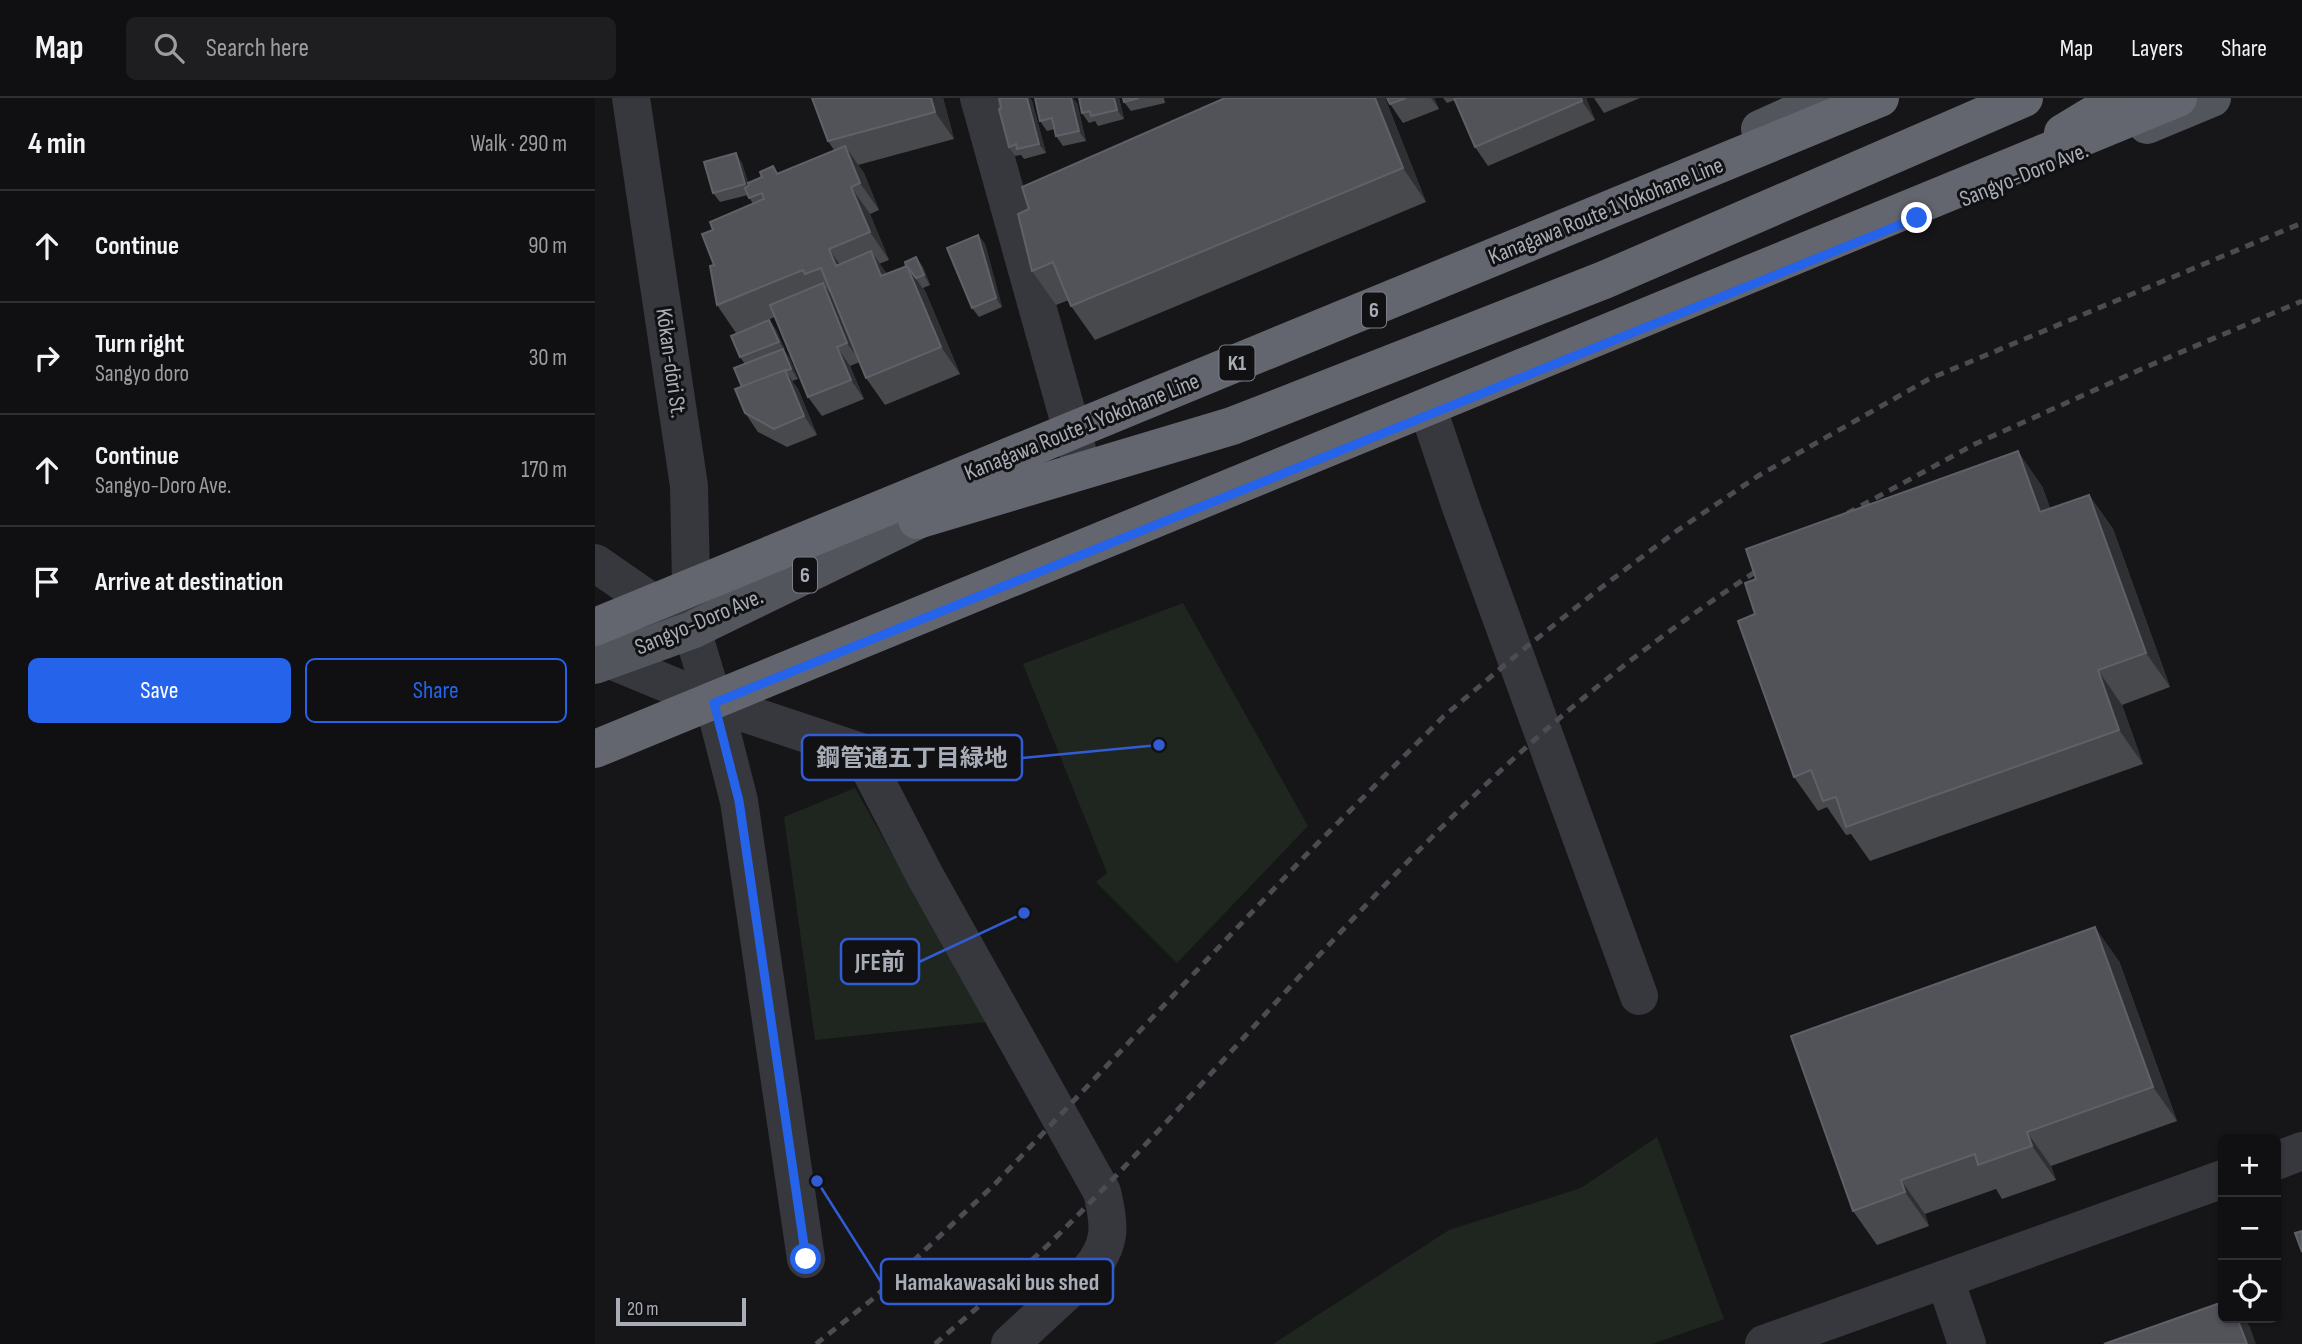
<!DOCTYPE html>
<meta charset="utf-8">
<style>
:root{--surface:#101012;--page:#1e1e20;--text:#f1f3f6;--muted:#9c9d9f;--line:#303032;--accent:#2563eb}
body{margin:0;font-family:"Sofia Sans Condensed","Noto Sans JP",sans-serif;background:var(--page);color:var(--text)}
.controls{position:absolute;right:21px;bottom:21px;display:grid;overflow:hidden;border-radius:10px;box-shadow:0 2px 5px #0004}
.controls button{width:63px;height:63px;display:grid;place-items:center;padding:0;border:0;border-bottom:2px solid var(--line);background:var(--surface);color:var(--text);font:35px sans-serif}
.scale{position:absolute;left:21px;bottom:18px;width:130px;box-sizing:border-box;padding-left:7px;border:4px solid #a8adb8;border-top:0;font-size:19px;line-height:24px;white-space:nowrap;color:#a8adb8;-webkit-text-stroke:5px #111113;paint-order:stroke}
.stop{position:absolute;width:21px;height:21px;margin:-16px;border:5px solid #2563eb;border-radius:50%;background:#fff}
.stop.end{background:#2563eb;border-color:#fff;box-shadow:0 2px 7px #0008}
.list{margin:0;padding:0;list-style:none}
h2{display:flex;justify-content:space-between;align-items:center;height:91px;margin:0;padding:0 28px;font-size:30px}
h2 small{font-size:23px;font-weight:400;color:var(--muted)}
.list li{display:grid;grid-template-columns:46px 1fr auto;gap:21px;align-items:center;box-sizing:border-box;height:112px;padding:0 28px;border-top:2px solid var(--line)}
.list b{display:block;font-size:26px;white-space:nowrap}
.list p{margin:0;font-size:23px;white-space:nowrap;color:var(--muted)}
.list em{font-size:23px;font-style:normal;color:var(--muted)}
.actions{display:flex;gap:14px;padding:21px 28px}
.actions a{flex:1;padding:16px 0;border:2px solid var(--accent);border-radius:10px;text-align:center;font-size:24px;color:var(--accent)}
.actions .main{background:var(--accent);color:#fff}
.icon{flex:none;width:38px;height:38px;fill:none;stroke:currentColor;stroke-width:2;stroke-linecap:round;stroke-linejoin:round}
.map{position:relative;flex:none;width:1707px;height:1246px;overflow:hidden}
header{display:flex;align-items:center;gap:42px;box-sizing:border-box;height:98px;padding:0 35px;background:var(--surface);border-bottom:2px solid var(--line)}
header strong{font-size:33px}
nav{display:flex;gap:38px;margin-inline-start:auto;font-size:24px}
.search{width:490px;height:63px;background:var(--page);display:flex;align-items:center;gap:18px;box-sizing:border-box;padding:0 24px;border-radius:10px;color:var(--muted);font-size:26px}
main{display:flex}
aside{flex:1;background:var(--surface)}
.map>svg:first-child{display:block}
</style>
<header>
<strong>Map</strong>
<div class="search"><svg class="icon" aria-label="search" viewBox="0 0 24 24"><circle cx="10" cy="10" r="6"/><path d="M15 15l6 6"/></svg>Search here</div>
<nav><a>Map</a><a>Layers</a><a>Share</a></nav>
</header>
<main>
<aside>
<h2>4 min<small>Walk · 290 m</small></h2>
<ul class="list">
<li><svg class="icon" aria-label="ahead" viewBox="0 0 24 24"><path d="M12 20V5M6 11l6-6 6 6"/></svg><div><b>Continue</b></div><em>90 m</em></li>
<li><svg class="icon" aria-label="right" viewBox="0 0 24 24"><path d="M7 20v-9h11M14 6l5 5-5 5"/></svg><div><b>Turn right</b><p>Sangyo doro</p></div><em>30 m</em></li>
<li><svg class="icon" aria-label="ahead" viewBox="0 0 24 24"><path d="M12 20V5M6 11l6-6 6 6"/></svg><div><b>Continue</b><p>Sangyo-Doro Ave.</p></div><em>170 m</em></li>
<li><svg class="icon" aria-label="arrive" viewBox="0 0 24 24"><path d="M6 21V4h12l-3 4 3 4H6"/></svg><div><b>Arrive at destination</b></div></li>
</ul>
<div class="actions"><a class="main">Save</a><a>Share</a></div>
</aside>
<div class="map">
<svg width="1707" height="1246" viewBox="0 0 1707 1246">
<rect width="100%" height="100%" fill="#161618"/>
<g fill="#1e261f">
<path d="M588,505L713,728L582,865L501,784L512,775L428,566Z"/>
<path d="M260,690L391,924L220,942L189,719Z"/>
<path d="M1062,1039L1129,1221L1057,1246H678L854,1132L986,1090Z"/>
</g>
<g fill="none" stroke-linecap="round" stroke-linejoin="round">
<g stroke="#37383d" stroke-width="38">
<path d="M36,0L94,388L97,532L119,605L144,703L211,1161"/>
<path d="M384,0L482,351"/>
<path d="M835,317L866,409L1044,898"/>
<path d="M0,465L81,521"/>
<path d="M0,552L13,561L119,605L266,654L329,776L507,1094C515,1127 517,1146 494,1173L415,1246"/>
<path d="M1681,1063L1707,1053"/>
<path d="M1350,1181L1372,1246"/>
<path d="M1169,1246L1628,1081"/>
</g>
<g stroke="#53555c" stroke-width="38">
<path d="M1552,27L1617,0"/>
<path d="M1165,31L1234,0"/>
<path d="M0,567L97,532L352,408"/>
</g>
<g stroke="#63666e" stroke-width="38">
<path d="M1468,35L1526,0"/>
<path d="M322,422L637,328L1009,182L1429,0"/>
</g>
<g stroke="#4a4c52" stroke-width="5" stroke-dasharray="9 7" stroke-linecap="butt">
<path d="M1238,423L1380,346L1551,269L1707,203"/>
<path d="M221,1246L279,1200L400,1086L711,757L849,618L930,550L1003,492L1083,432L1163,378L1334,281L1707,125"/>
<path d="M340,1246C378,1213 417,1181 453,1147C621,981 768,793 946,636C1018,573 1096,515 1177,463"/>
</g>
<g stroke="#63666e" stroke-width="38">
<path d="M0,529L1285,0"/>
<path d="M0,651L1583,0"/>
</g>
</g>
<g fill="#47494d">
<path d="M348,0L359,41L263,67L269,75L284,112L275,116L294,162L284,166L292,176L311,168L321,159L328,169L335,187L328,190L331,195L365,276L290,307L271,280L265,264L255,268L269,301L227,318L213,299L180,219L141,235L122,207L118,132L158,106L153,97L125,104L118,95L147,65L154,88L167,79L178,68L183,75L239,52L233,43Z"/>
<path d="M404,0H435L437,3L451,55L429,61L426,57L420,58L414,49Z"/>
<path d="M484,0H524L529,21L503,28L500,23L494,25L487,15Z"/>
<path d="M528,0H569L570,5L536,13L529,4Z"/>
<path d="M790,0L831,104L500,242L476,208L474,202L461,207L437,173Z"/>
<path d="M792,0H839L844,11L808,25L795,6Z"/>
<path d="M848,0H991L1000,22L893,68L880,49L860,2L852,5Z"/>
<path d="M999,0H1045L1009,15Z"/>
<path d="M482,5L491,43L468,48L461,38L460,31L452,33L445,23Z"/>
<path d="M383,137L390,146L407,209L384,219L377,210Z"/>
<path d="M174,222L181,232L190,254L195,261L203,281L197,283L203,291L222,337L192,349L163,334L150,315L147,289L150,266L145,259Z"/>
<path d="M1447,388L1455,410L1494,397L1518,431L1575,589L1527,607L1548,666L1275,763L1256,736L1251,737L1232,709L1223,713L1199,679L1160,516Z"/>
<path d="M1524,863L1582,1023L1456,1068L1461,1082L1407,1101L1401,1091L1330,1116L1334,1128L1282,1147L1258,1113Z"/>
</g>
<g fill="#2f3033">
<path d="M336,0H348L359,41L340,14Z"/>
<path d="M432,0H435L437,3L451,55L444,46Z"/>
<path d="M474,0H478L482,5L491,43L484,33Z"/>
<path d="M519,0H524L529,21L522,12Z"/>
<path d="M780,0H790L831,104L808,70Z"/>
<path d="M836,0H839L844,11Z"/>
<path d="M986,0H991L1000,22L987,3Z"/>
<path d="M250,48L269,75L284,112L265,85Z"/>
<path d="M141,55L147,65L156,96L150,86Z"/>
<path d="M256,89L275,116L294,162L275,134Z"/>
<path d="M383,137L390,146L407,209L401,200Z"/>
<path d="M234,151L253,178L241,168Z"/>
<path d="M276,153L295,180L286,178Z"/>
<path d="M321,159L328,169L335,187L329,177Z"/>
<path d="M312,168L331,195L365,276L346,249Z"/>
<path d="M228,185L241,204L265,263L252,245Z"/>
<path d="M174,222L181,232L191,253L184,244Z"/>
<path d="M242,249L255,268L269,301L256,282Z"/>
<path d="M188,251L195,261L203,281L196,271Z"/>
<path d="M190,272L203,291L222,337L209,318Z"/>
<path d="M1423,353L1447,388L1469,448L1445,414Z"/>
<path d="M1494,397L1518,431L1575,589L1551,555Z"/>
<path d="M1503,572L1527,607L1548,666L1524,632Z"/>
<path d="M1500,829L1524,863L1582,1023L1558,989Z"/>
<path d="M1432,1034L1456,1068L1461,1082L1437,1048Z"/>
<path d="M1306,1082L1330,1116L1334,1128L1310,1094Z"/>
<path d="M1642,1220H1649L1655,1229L1661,1246H1652Z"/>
</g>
<g fill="#525359" stroke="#5f6168" stroke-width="2">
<path d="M217,0H336L340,14L233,43Z"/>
<path d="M404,0H432L444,46L422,51L421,46L414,49L404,11L406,10Z"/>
<path d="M440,0H476L484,33L461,38L457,20L445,23Z"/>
<path d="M484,0H519L522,12L496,18L495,13L487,15Z"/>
<path d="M528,0H544L529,4Z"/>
<path d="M630,0H780L808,70L476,208L458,164L437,173L423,116L434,111L427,89Z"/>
<path d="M792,0H811L795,6Z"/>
<path d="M859,0H986L987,3L880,49Z"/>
<path d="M250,48L265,85L256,89L275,134L234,151L241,168L276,153L286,178L312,168L346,249L271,280L226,170L210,176L208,172L122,207L115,168L119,167L107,136L118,132L115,124L169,101L167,95L154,100L150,90L154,87L153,85L167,79L165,74L178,68L182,76Z"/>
<path d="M141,55L150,86L118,95L109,64Z"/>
<path d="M383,137L401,200L377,210L352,150Z"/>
<path d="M321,159L329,177L321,180L312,168H311L310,164Z"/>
<path d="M228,185L252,245L242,249L256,282L213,299L175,207Z"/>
<path d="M174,222L184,244L145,259L136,238Z"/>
<path d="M188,251L196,271L190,273V272L147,289L139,270Z"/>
<path d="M190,272L209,318L179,331L150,315L140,291Z"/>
<path d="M1423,353L1445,414L1494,397L1551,555L1503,572L1524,632L1251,729L1241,699L1228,703L1216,672L1199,679L1143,523L1160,516L1150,485L1161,481L1151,451Z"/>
<path d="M1500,829L1558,989L1432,1034L1437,1048L1383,1067L1380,1056L1306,1082L1310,1094L1258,1113L1196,938Z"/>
<path d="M1707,1133V1154L1700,1135Z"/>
<path d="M1628,1204V1220H1642L1652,1246H1509Z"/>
</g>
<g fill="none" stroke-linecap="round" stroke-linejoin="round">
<path stroke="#2563eb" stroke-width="9" d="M211,1161L144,703L119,605L1322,120"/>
</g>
<g text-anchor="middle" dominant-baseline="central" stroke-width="6" stroke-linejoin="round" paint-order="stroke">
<g fill="#111113" stroke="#7b7e86" stroke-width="2">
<rect x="767" y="194.5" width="24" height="35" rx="5"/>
<rect x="624.5" y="247.5" width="35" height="35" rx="5"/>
<rect x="198" y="459.5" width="24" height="35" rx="5"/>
</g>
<g font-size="21" font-weight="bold" fill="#a8adb8">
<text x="779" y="212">6</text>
<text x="642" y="265">K1</text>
<text x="210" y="477">6</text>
</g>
<g font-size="23" fill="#a8adb8" stroke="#111113">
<text transform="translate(1429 77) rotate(-22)">Sangyo-Doro Ave.</text>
<text transform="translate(1011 113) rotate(-22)">Kanagawa Route 1 Yokohane Line</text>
<text transform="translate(76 265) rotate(82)">Kōkan-dōri St.</text>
<text transform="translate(487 329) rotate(-22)">Kanagawa Route 1 Yokohane Line</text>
<text transform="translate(104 524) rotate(-23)">Sangyo-Doro Ave.</text>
</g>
</g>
<path fill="none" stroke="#325cd3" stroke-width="2.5" d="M564 647L427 660M429 815L324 864M222 1083L286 1184"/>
<g fill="#325cd3" stroke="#111113" stroke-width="2.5">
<circle cx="564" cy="647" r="7"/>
<circle cx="429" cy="815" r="7"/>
<circle cx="222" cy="1083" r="7"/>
</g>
<g fill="#111113" stroke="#325cd3" stroke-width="2.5">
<rect x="207" y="637" width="220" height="45" rx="7"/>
<rect x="246" y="841" width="78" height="45" rx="7"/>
<rect x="286" y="1161" width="232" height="45" rx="7"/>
</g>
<g font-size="24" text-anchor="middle" font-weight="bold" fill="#a8adb8">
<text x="317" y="668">鋼管通五丁目緑地</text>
<text x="285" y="872">JFE前</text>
<text x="402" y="1192">Hamakawasaki bus shed</text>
</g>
</svg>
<div class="controls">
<button>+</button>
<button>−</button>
<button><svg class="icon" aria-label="locate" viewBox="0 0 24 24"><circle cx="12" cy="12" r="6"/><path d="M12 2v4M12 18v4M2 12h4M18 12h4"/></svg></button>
</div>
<div class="scale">20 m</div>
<div class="stop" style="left:211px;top:1161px"></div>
<div class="stop end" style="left:1322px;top:120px"></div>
</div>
</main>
